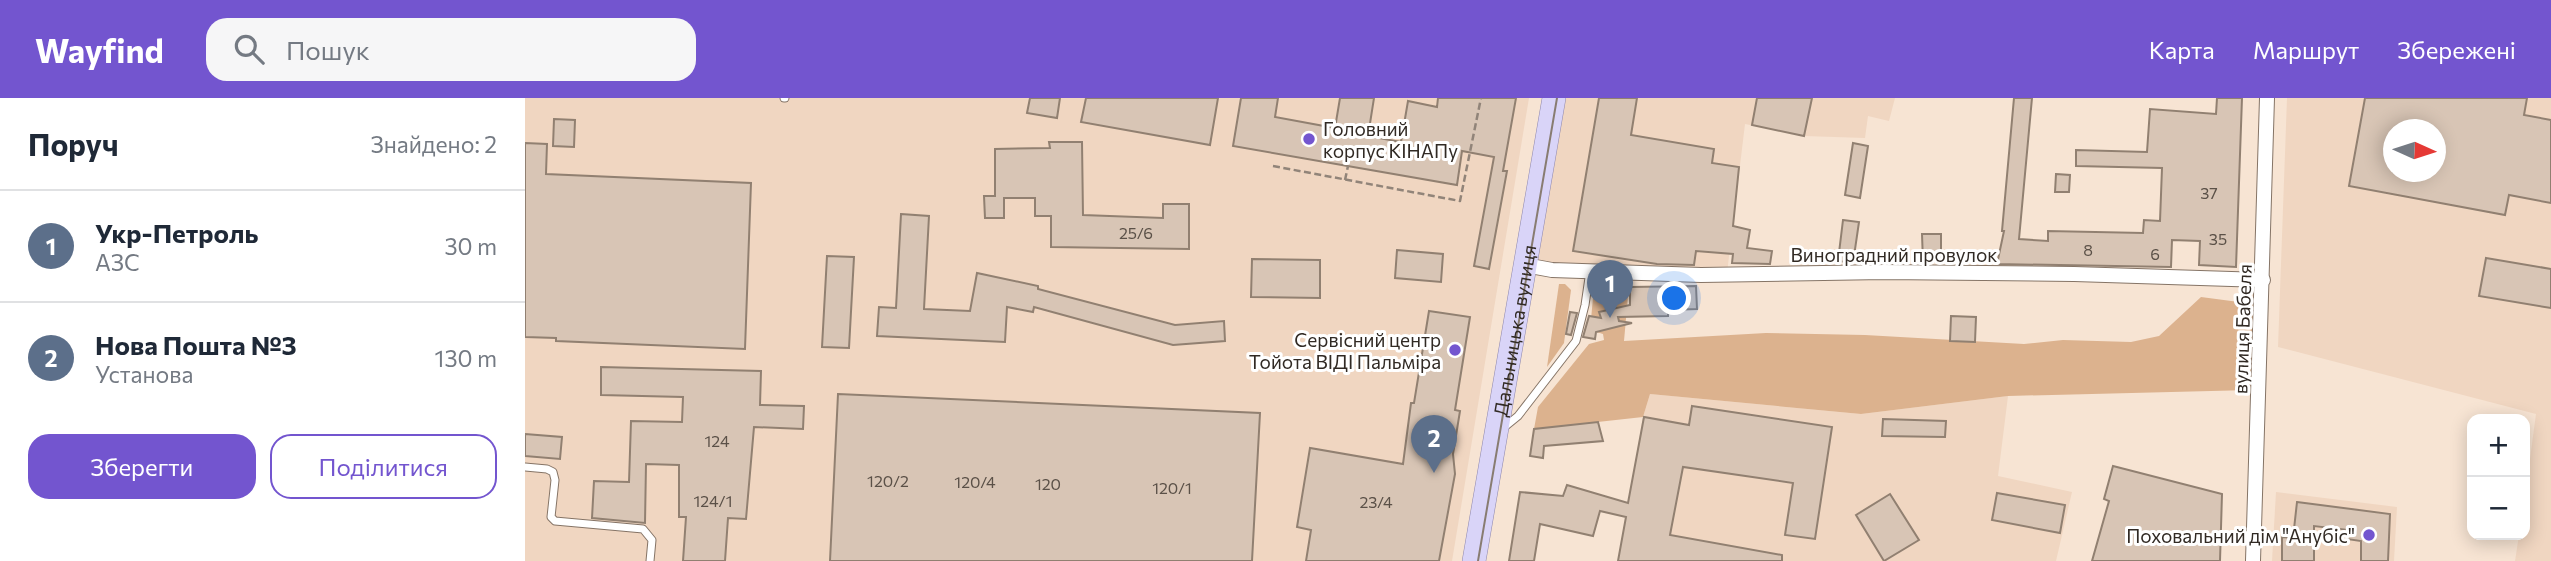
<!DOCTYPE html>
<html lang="uk">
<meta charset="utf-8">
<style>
:root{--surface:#fff;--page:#f6f6f7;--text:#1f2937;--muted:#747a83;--line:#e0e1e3;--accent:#7355cf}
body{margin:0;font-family:Commissioner,sans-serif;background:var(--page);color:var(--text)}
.controls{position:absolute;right:21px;bottom:21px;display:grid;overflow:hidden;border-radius:14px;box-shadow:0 4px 18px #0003}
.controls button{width:63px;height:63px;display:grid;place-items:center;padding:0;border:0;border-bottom:2px solid var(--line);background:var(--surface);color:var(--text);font:35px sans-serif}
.compass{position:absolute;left:1858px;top:21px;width:63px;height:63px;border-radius:50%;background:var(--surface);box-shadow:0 4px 18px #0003;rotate:93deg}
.you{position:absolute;left:1150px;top:201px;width:24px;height:24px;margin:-18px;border:5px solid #fff;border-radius:50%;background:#1a73e8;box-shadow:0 0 0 10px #1a73e833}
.badge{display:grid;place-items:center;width:46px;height:46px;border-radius:50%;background:var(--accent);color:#fff;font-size:23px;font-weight:700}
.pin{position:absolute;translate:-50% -58px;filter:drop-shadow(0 2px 4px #0008)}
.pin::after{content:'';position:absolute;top:37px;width:24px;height:21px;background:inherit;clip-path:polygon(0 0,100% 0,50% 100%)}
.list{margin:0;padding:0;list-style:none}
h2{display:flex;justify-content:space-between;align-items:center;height:91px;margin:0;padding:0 28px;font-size:30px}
h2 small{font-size:23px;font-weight:400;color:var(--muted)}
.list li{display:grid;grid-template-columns:46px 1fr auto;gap:21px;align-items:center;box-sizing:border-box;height:112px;padding:0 28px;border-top:2px solid var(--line)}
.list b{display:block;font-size:26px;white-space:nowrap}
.list p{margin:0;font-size:23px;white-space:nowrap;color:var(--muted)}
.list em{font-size:23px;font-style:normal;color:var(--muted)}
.actions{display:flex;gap:14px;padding:21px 28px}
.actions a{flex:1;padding:16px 0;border:2px solid var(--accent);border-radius:21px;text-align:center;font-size:24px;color:var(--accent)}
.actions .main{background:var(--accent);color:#fff}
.icon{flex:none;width:38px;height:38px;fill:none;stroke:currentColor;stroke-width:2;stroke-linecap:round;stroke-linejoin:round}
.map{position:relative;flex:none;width:2026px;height:463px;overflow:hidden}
header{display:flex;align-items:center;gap:42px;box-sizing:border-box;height:98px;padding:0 35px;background:var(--accent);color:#fff}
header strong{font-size:33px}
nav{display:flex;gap:38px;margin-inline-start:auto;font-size:24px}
.search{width:490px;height:63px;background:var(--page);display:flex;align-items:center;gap:18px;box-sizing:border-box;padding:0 24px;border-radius:21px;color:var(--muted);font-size:26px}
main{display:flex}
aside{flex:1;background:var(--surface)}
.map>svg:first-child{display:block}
</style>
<header>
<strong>Wayfind</strong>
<div class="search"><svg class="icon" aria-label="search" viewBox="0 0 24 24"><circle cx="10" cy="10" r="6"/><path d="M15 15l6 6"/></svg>Пошук</div>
<nav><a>Карта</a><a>Маршрут</a><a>Збережені</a></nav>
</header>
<main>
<aside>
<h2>Поруч<small>Знайдено: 2</small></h2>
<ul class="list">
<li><span class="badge" style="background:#5c6f8a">1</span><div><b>Укр-Петроль</b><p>АЗС</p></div><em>30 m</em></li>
<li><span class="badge" style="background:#5c6f8a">2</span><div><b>Нова Пошта №3</b><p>Установа</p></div><em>130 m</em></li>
</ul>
<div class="actions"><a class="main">Зберегти</a><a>Поділитися</a></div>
</aside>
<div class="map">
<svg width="2026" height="463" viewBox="0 0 2026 463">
<rect width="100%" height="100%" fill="#f7e4d3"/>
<g fill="#f0d6c1" fill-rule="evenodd">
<path d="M0,0H1004L927,463H0Z"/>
<path d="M1034,0H1370L1364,23L1343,18L1340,40L1279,38L1220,26L1202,175L1005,166Z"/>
<path d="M1762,0H2026V463H1990L1994,437H2000V398L2011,316L1753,249ZM1868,32H1910V74H1868Z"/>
<path d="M1125,296L1336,316L1483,298L1473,378L1547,394L1531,463H1093L1118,319Z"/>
<path d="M1751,394L1872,409L1869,463H1747Z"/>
</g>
<g fill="#dcb28e">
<path d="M1034,186H1040L1046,192L1039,245L1022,269Z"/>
<path d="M1081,186L1104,187L1099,243L1241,235L1340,237L1499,246L1538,242L1606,244L1634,238L1676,199L1729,206L1726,292L1483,298L1336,316L1125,296L1118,319L1009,331L1013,309L1064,246L1079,242L1078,236L1065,232L1068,200L1072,190Z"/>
</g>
<g fill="#d8c5b5" stroke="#918071" stroke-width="2" fill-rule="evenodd">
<path d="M505,0H535L532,20L502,15Z"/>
<path d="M561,0H693L685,47L556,24Z"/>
<path d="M716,0H753L750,19L810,30L815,0H849L843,38L876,44L883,3L912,9L913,0H991L978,73H982L964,171L949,168L969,59L937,53L932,87L708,48Z"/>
<path d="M1074,0H1112L1106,37L1189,51L1187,65L1214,69L1208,128L1225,132L1222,150L1247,153L1245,166L1207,165L1208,156L1171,153L1169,167L1132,166L1048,153Z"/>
<path d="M1232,0H1287L1279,38L1227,27Z"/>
<path d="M1489,0H1507L1494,141L1523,143V133L1618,135L1619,122L1635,123L1637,70L1551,68V52L1622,54L1625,11L1691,16L1692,0H1717L1711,169L1674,167L1675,143L1647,142L1646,169L1472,166L1479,133H1477Z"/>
<path d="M1840,0H2002L1999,17L2026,22V105L1984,97L1980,117L1824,88ZM1868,32H1910V74H1868Z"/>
<path d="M29,21L50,22L49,49L28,48Z"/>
<path d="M524,44H557L558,117L638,120V106H664V151L526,149V118H510V100H479V120H460L459,98H470V51L525,50Z"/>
<path d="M0,45L22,46L21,76L226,85L220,251L31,243V240L0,239Z"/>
<path d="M1328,45L1343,48L1335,100L1320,97Z"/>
<path d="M1531,76L1545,77L1544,94H1530Z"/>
<path d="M376,116L404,118L399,211L445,213L452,175L513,188V191L650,227L699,223L700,243L648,247L509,209L508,214L482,209L480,244L352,238L354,209L371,210Z"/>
<path d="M1318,122L1334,124L1328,165L1313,163Z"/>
<path d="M1397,136H1416V163L1398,164Z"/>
<path d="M872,152L918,156L916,184L870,180Z"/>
<path d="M302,158L329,159L324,250L297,249Z"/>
<path d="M1961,160L2026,171V210L1954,198Z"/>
<path d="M727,161L795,162V200L726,199Z"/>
<path d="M1171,188L1172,211L1143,212V218L1093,219L1094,223L1107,225L1071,234L1070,241L1058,239L1064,218L1076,220L1074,214L1105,207V189Z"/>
<path d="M904,213L945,219L930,312L935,313L928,356L930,376L914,463H781L786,432L772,429L785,350L878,366L886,305H889Z"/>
<path d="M1045,214L1052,215L1046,237L1041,236Z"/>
<path d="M1426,218L1451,219L1450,244L1425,243Z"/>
<path d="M76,269L236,273L235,307L279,308L278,331L229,329L221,421L203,420L200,463H158L161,419H154V367L121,366L120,425L67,420L69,383L104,384L106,323L157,324L158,299L76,297Z"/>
<path d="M313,296L735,315L727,463H305Z"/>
<path d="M1167,308L1307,329L1290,441L1260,437L1268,385L1158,369L1145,437L1257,457V463H1093L1101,419L1075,413L1068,438L1015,426L1009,463H984L995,394L1038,398L1042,387L1103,405L1119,319L1164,327Z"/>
<path d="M1358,321L1421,323L1420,339L1357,338Z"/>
<path d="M1073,324L1078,343L1019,348L1018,360L1005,358L1009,331Z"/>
<path d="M0,336L37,339L35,361L0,358Z"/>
<path d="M1588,368L1697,396L1695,463H1567L1584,403L1579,401Z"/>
<path d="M1472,395L1540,407L1535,435L1467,422Z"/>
<path d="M1365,396L1394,442L1359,463L1331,417Z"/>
<path d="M1772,404L1865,416L1863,463H1836V443L1822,441L1824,432L1789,428V463H1757V439L1768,440Z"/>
</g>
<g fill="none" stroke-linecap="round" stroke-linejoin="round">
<defs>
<g id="lane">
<path d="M259,0H260"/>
<path d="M977,331L993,318L1051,243L1060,207L1065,173"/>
<path d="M0,369L22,371L28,374L30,382L26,419L30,423L118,431L127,442L125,463"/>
</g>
<g id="street">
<path d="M1000,167L1027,172L1176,177L1359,174L1549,176L1738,182"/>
<path d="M1728,463L1742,0"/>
</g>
<g id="primary">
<path id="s1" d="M949,463L1029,0"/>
</g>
</defs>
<use href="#lane" stroke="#857466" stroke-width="9"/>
<use href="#street" stroke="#857466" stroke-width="16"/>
<use href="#primary" stroke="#8d86ab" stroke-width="24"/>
<g stroke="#918479" stroke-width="2.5" stroke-dasharray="7 3.5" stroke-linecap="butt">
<path d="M748,68L935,103L956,0"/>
<path d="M820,82L823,68"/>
</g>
<use href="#lane" stroke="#fff" stroke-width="7"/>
<use href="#street" stroke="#fff" stroke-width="14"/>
<use href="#primary" stroke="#d9d4f8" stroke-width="23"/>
<path stroke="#887c71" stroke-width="2" d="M953,463L1032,0"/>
</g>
<g fill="#7355cf" stroke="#fff" stroke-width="2.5">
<circle cx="784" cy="41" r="7"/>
<circle cx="930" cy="252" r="7"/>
<circle cx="1844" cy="437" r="7"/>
</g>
<g text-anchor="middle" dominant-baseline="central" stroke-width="6" stroke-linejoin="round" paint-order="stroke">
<g font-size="16" fill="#5b5148">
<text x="1684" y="94">37</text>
<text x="611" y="134">25/6</text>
<text x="1693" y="140">35</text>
<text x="1563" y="151">8</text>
<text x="1630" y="155">6</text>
<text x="192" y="342">124</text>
<text x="363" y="382">120/2</text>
<text x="450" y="383">120/4</text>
<text x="523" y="385">120</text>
<text x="647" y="389">120/1</text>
<text x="188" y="402">124/1</text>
<text x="851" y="403">23/4</text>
</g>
<g font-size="19" fill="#312a24" stroke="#fff" text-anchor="end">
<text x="798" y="30" text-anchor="start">Головний<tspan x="798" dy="22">корпус КІНАПу</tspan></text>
<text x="916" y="241">Сервісний центр<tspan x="916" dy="22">Тойота ВІДІ Пальміра</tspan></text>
<text x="1830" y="437">Поховальний дім "Анубіс"</text>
</g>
<g font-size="19" fill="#312a24" stroke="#fff">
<text x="1369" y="156">Виноградний провулок</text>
<text stroke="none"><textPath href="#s1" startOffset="234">Дальницька вулиця</textPath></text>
<text transform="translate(1717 231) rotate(-88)">вулиця Бабеля</text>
</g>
</g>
</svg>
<div class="controls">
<button>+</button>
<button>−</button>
</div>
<svg class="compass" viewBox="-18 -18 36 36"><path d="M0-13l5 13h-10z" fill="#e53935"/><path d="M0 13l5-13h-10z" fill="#747a83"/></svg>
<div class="you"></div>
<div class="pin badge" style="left:1085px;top:220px;background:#5c6f8a">1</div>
<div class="pin badge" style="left:909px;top:375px;background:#5c6f8a">2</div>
</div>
</main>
